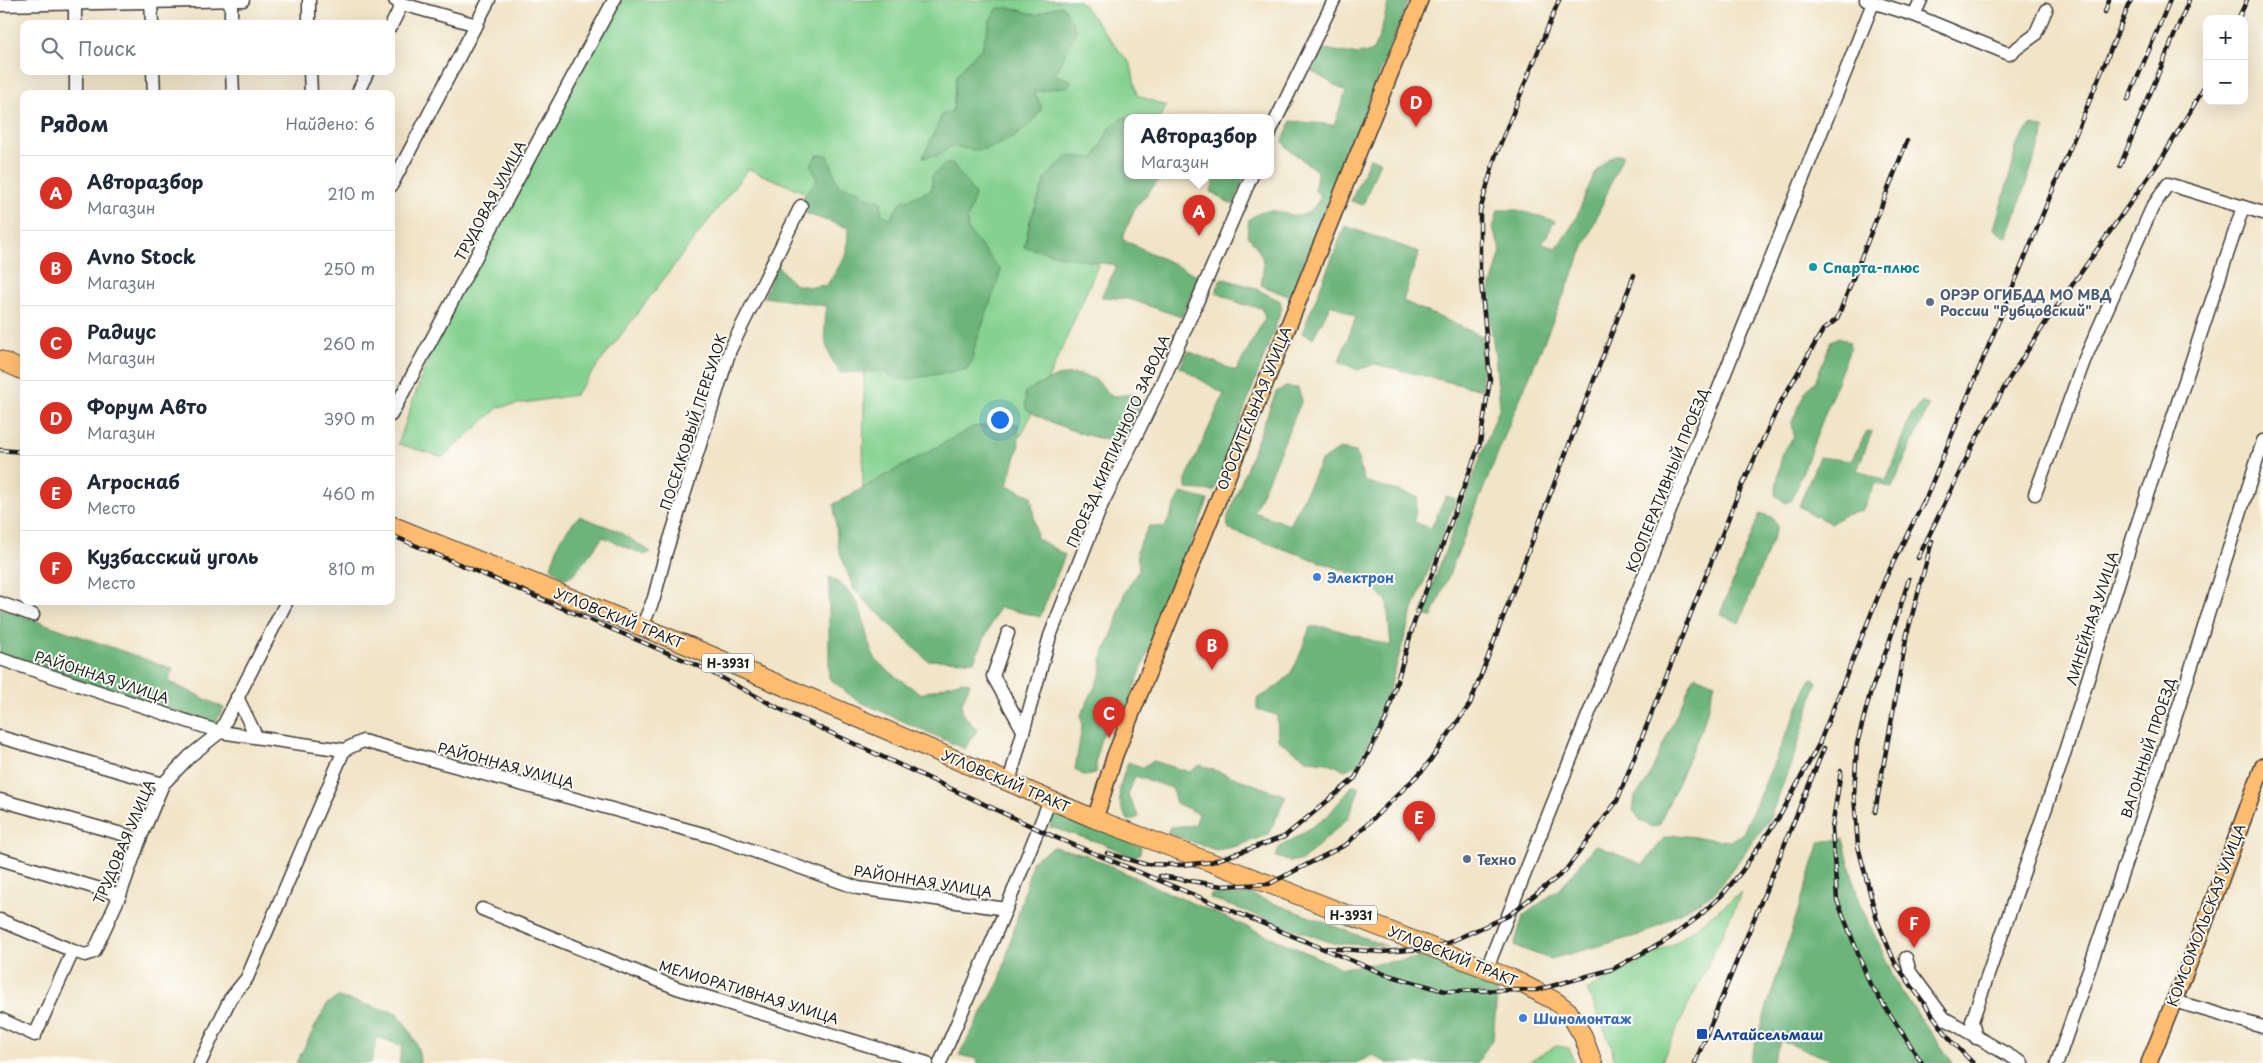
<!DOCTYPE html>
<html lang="ru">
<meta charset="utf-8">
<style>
:root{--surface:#fff;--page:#f6f6f7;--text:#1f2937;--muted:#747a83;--line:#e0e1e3;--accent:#d93025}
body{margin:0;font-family:"Playpen Sans",sans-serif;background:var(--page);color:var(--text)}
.controls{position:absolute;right:15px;top:15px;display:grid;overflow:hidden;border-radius:10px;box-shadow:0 5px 20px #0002}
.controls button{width:45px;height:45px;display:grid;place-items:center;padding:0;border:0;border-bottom:1px solid var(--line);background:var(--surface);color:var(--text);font:25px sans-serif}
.you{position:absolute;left:999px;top:419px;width:18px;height:18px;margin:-12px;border:4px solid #fff;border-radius:50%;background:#1a73e8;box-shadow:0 0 0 8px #1a73e833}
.badge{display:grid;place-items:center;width:32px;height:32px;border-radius:50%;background:var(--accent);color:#fff;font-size:16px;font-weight:700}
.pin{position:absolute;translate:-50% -41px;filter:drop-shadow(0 1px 2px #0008)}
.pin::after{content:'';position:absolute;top:26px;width:18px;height:15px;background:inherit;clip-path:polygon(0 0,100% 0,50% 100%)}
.popup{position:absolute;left:1124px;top:114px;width:150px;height:65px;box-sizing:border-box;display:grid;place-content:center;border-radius:10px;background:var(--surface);filter:drop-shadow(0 1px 4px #0005);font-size:16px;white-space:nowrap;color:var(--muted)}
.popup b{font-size:19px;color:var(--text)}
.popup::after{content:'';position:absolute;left:50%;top:100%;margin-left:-10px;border:10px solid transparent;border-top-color:var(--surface)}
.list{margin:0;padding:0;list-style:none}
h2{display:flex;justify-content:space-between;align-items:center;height:65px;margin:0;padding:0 20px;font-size:21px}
h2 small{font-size:16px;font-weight:400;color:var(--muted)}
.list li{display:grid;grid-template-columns:32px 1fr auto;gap:15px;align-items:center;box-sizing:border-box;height:75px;padding:0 20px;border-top:1px solid var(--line)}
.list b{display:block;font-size:19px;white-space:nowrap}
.list p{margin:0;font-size:16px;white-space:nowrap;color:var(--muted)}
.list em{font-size:16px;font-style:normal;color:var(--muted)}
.icon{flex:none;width:28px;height:28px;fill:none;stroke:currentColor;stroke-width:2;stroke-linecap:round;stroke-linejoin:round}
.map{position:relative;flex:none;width:2263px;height:1063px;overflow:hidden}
.search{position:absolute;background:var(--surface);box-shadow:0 5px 20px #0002;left:20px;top:20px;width:375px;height:55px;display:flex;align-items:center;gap:12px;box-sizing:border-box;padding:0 18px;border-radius:10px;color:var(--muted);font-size:19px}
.panel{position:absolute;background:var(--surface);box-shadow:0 5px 20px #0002;left:20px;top:90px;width:375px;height:515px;border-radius:10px}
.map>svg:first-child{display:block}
</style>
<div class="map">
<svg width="2263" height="1063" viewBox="0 0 2263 1063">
<rect width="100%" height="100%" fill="#fdfcf7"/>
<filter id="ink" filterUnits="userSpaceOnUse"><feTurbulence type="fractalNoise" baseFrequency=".02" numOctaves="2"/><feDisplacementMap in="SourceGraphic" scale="10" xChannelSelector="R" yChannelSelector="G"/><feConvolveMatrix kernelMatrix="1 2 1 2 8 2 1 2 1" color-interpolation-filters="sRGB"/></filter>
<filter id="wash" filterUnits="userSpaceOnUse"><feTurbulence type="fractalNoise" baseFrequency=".0096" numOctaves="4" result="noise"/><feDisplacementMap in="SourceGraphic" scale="20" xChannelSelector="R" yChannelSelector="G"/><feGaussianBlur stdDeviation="1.12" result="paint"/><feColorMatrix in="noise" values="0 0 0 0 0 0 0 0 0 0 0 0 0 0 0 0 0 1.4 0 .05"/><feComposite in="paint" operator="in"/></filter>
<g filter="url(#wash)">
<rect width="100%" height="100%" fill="#f1e4c7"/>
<g fill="#85d290" stroke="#507756">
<path d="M621,0H1079L1131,65L1137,95L1166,106L1161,117H1128V175H1137L1057,360L1021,436L963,434L862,527L867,218L748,169L575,395L499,407L443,457L398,444L440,323Z"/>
<path d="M1742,892L1661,1063H1615L1611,1045L1587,990L1675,943Z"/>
<path d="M1556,1046L1569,1048L1574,1063H1528Z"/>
</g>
<g fill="#6cb47a" stroke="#44684b">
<path d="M1389,0H1409L1290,297L1261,285C1266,260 1263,254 1247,235L1249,219C1253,217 1258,213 1263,212C1287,205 1299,233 1321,197L1315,191L1317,171L1288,149L1283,141L1291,121L1334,125L1346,92L1310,70L1324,49L1354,54L1372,52L1380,35Z"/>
<path d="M1063,6L1076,30L1055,75L1071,80L1069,86L1034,92L1042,107C1029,131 1003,148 975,150C967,150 959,147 951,146L938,156L923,157L942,115L953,110L956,77L967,62L982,48L990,20L998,8H1011L1037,15L1051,8Z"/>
<path d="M1124,117L1128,119V175H1163L1135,208L1122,239L1200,277L1181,317L1129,299L1101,297L1116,268L1115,265L1071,258L1024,247L1030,221L1046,177L1068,156L1095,158L1109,129Z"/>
<path d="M2033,125L2045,129L2007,238L1994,229L2013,164L2015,148L2028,128Z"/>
<path d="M817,155H828L838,185L860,191L865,197L881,201L882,215L891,218L901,202L932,190V176L946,164H953L975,195L967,220L968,230L1001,271L974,349L973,360L967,369L910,379H897L881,371L841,373C823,351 823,334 827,306L764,297L777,265L793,284L810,287L827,285L847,254L848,228L807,214L802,198L817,180L811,165Z"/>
<path d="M1614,155H1623L1513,415L1432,617L1421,615L1500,406L1495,355L1487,300L1501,251L1493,229L1498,210H1517L1555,221L1542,244L1556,248C1562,240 1569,231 1574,222C1586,199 1590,169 1614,155Z"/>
<path d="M1370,158L1380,161L1363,205L1351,201Z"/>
<path d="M1215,175H1245L1233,205L1211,192Z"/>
<path d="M1345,226L1419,252L1403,301L1482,336V390L1375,364L1358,370L1339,361L1356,317L1331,304L1313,338L1302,333Z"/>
<path d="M1224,279L1252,287L1280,301L1282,308L1214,491L1186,489V479L1224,394L1180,367L1188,351L1236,371L1265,318L1262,308L1241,304L1216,292L1220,280Z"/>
<path d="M1839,337L1849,342L1850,348L1792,500L1786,503L1775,495L1782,453L1794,437L1792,422L1805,392L1816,380L1831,341Z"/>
<path d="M1075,374C1090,377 1100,378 1107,394L1115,396L1134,394L1142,401L1128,436L1119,442C1087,437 1054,426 1026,409L1025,392L1057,376Z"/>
<path d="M1286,387L1298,388L1302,400L1254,512L1290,525L1321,461L1340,449L1356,452L1364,481L1418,497L1414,522L1431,528L1446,496L1456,499L1411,615L1381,718L1358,764L1345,770L1326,762L1308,760L1278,740L1277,715L1257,709V699C1296,677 1295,667 1310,627H1327L1391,646L1387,601L1374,589L1377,582L1230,530L1226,522L1276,392Z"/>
<path d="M1922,401L1929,405L1892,488L1875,483L1862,511L1844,515L1832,523L1813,515L1799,506L1819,457L1851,461L1867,431L1872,432L1857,470L1886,481L1910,417Z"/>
<path d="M1018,424L1019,446L1007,485L1031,496L1037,538L1065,555L1040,617L999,607L974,661L927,660L854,590L838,547L834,504L973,427Z"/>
<path d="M1181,493L1208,500L1119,726L1110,723C1098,738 1096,755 1096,773C1087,777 1083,776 1075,769L1082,727L1081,715L1102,672L1101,660L1114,629L1124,594L1139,569L1137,550L1149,526L1165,527Z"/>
<path d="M1760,513L1772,517L1777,527L1739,623L1720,614Z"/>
<path d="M579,516L618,531L651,552L644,555L603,537L575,573L564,579L551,567L560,539Z"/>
<path d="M829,577C872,602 857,621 875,658C879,666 912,688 921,694L961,681L970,683L962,703V713L977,730L965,749L856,700L829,678Z"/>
<path d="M0,608L173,669L168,681L224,708L214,724L0,656Z"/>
<path d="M1694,676L1715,683L1702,728L1659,825L1652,827L1641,821L1633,810L1635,796L1646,783Z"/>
<path d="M1811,678L1817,682L1797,748L1769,820L1714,893L1643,934L1550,959L1514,946L1523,916L1563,886L1595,845L1643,865L1664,838L1676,835L1731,841L1743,833Z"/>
<path d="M1153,761L1190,772L1200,765L1286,796L1269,834L1238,846L1216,850L1167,833L1170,827L1195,825L1199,814L1176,803L1172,788L1135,776L1128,796L1139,817L1129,821C1113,799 1120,785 1128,762L1142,767Z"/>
<path d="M1352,786L1360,787L1348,818L1302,861H1288L1276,857L1279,848L1327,817Z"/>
<path d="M1060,807L1095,827L1141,847L1140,853L1133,857L1101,843L1050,827L1052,816Z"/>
<path d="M1843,839L1859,902L1899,988L1953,1063H1833L1829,1059L1781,1041L1772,1063H1749L1820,842Z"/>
<path d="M1054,847L1084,854L1162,890L1342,968L1428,957L1498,984L1493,1038L1477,1063H1387L1373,1055L1356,1063H978L977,1059L959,1055L1000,980L1033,860Z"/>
<path d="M1247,893L1386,946L1332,943L1210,898L1211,894L1240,896Z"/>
<path d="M338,997L397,1013C408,1027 420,1044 420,1063H399L402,1046L377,1037L371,1063H296L327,1004Z"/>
</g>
</g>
<g filter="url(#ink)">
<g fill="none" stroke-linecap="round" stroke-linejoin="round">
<defs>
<g id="minor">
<path d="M75,0V24"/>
<path d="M151,0L152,24"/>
<path d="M231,0V24"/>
<path d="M309,0V24"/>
<path d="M1866,0L1914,15L1921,0"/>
<path d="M402,4L477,25"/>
<path d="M0,5L243,0"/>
<path d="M1914,15L2009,54L2035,35L2046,10"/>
<path d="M391,26L402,4L395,0"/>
<path d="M76,71V94"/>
<path d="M153,71L154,94"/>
<path d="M232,71L233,94"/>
<path d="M310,71L311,94"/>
<path d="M357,94L368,71"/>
<path d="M1270,132L1334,0"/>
<path d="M391,186L489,0"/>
<path d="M391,415L614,0"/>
<path d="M2035,494L2084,361L2152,208L2168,184L2263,213"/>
<path d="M0,603L33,615"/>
<path d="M642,627L654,598L666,552L730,350L801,206"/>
<path d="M1008,633L993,676L1023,730"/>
<path d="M0,659L220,732L344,750L363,741L714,837L858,888L1006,909"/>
<path d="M237,697L256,736"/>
<path d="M0,737L163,784"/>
<path d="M1009,782L1050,636L1102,504L1161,385L1252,175"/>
<path d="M0,800L140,839"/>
<path d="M0,859L120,895"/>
<path d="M482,909L677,988L927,1063"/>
<path d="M0,920L73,951L85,955L94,952L120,895L140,839L163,784L190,756L220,732L287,601"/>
<path d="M1906,958L1910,972L1944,1018L2022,1063"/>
<path d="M1487,968L1873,3"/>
<path d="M2174,1001L2263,1027"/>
<path d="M0,1019L35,1035L73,951"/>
<path d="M1976,1038L1972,1021L2060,767L2132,540L2243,207"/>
<path d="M200,1063L230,999L247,978L344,750"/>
<path d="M940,1063L1006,909L1050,800"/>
<path d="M2057,1063L2179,706L2263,441"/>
</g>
<g id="major">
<path d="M1095,819L1115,755L1420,0"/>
<path d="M2149,1063L2198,941L2263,766"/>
</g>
<g id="highway">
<path d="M0,360L24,371"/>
<path d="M391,525L689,646L1095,819L1269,884L1513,979L1555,1001L1568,1011L1583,1036L1593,1063"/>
</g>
</defs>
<use href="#minor" stroke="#3c3a36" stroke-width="15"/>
<use href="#major" stroke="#3c3a36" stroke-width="18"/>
<use href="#highway" stroke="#3c3a36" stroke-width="20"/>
<use href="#minor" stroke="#fff" stroke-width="12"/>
<use href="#major" stroke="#fdbc70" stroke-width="15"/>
<use href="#highway" stroke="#fdbc70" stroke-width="18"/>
<defs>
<g id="rail">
<path d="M2105,12L2109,0"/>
<path d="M2238,19L2247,0"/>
<path d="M2128,100L2170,0"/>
<path d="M2120,166L2189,0"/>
<path d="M0,450L24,452"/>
<path d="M1923,505L2131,0"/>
<path d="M391,535L703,668L786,712L1057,838L1384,974L1445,991L1537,990L1613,969L1670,938L1697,918L1723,894L1742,871L1781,814L1819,744L1885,579L1925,499"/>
<path d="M1918,558L1975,441L2009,379L2046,322L2164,155L2207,83"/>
<path d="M1909,579L1888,646L1870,694L1857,744L1854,795L1858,846L1877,920L1895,963L1952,1042L1973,1063"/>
<path d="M1841,771L1832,828L1837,900L1870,984L1922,1063"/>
<path d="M1875,812L1907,634L1932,541"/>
<path d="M1107,853L1144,864L1182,865L1211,862L1284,837L1355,778L1386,719L1414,623L1480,443L1490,379L1480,270V211L1495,157L1559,0"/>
<path d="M1160,876L1222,886L1269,884L1347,844L1424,769L1470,704L1634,275"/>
<path d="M1327,948L1382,952L1436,948L1508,916L1565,871L1617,801L1736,499L1779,405L1823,330L1837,319L1907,141"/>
<path d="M1695,1063L1824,748"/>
</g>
</defs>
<use href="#rail" stroke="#1c1c1c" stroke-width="4.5"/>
<use href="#rail" stroke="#fdfcf7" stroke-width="2.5" stroke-dasharray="8" stroke-linecap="butt"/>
</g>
</g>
<circle fill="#0f9aa8" stroke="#fdfcf7" stroke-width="2" cx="1813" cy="267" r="5"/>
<g fill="#5c6f8a" stroke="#fdfcf7" stroke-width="2">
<circle cx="1930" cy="302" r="5"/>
<circle cx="1467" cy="859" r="5"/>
</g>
<g fill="#3f7fe0" stroke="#fdfcf7" stroke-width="2">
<circle cx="1317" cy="577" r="5"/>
<circle cx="1523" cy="1018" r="5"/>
</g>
<rect fill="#1a4fb4" stroke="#fdfcf7" stroke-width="2" x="1696" y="1028" width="12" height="12" rx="2.5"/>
<g text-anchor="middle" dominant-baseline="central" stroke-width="4" stroke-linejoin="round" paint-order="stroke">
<g fill="#fdfcf7" stroke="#605f5e" stroke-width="1">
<rect x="702" y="653.5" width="52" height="19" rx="4"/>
<rect x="1325" y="905.5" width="52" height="19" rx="4"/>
</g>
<g font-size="12" font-weight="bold" fill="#1c1c1c">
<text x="728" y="663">Н-3931</text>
<text x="1351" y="915">Н-3931</text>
</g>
<g font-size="14" fill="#1c1c1c" stroke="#fdfcf7">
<text transform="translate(490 201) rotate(-62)">ТРУДОВАЯ УЛИЦА</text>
<text transform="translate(1254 408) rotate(-68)">ОРОСИТЕЛЬНАЯ УЛИЦА</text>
<text transform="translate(693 422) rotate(-72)">ПОСЕЛКОВЫЙ ПЕРЕУЛОК</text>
<text transform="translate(1118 441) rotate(-66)">ПРОЕЗД КИРПИЧНОГО ЗАВОДА</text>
<text transform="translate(1667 480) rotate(-68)">КООПЕРАТИВНЫЙ ПРОЕЗД</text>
<text transform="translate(619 618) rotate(22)">УГЛОВСКИЙ ТРАКТ</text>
<text transform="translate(2092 618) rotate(-72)">ЛИНЕЙНАЯ УЛИЦА</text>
<text transform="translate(102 677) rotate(18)">РАЙОННАЯ УЛИЦА</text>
<text transform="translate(2148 748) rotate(-72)">ВАГОННЫЙ ПРОЕЗД</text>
<text transform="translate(506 765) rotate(15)">РАЙОННАЯ УЛИЦА</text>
<text transform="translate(1006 781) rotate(23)">УГЛОВСКИЙ ТРАКТ</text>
<text transform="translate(124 842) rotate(-67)">ТРУДОВАЯ УЛИЦА</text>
<text transform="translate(923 881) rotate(9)">РАЙОННАЯ УЛИЦА</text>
<text transform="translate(2206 915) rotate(-69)">КОМСОМОЛЬСКАЯ УЛИЦА</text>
<text transform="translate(1453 956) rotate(22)">УГЛОВСКИЙ ТРАКТ</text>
<text transform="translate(749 992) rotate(17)">МЕЛИОРАТИВНАЯ УЛИЦА</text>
</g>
<g font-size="14" font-weight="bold" fill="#0d838f" stroke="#fdfcf7" text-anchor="start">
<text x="1823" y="267">Спарта-плюс</text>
</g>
<g font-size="14" font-weight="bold" fill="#4e5e75" stroke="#fdfcf7" text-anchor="start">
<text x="1940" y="294">ОРЭР ОГИБДД МО МВД<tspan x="1940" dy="16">России "Рубцовский"</tspan></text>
<text x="1477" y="859">Техно</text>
</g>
<g font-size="14" font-weight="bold" fill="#366cbe" stroke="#fdfcf7" text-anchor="start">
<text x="1327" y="577">Электрон</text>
<text x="1533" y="1018">Шиномонтаж</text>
</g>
<g font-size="14" font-weight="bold" fill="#164399" stroke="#fdfcf7" text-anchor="start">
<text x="1713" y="1034">Алтайсельмаш</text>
</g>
</g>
</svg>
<div class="controls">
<button>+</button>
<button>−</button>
</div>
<div class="you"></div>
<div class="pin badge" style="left:1199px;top:236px">A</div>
<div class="popup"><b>Авторазбор</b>Магазин</div>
<div class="pin badge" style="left:1212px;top:670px">B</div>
<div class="pin badge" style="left:1109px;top:738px">C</div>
<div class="pin badge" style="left:1416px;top:127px">D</div>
<div class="pin badge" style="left:1419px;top:842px">E</div>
<div class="pin badge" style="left:1914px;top:948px">F</div>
<div class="search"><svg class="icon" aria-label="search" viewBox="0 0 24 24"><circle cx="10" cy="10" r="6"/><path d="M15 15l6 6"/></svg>Поиск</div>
<section class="panel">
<h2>Рядом<small>Найдено: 6</small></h2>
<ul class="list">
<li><span class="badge">A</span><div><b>Авторазбор</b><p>Магазин</p></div><em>210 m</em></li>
<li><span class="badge">B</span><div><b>Avno Stoсk</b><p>Магазин</p></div><em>250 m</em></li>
<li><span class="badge">C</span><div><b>Радиус</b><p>Магазин</p></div><em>260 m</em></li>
<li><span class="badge">D</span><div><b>Форум Авто</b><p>Магазин</p></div><em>390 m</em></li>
<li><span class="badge">E</span><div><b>Агроснаб</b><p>Место</p></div><em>460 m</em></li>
<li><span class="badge">F</span><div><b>Кузбасский уголь</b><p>Место</p></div><em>810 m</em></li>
</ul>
</section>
</div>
